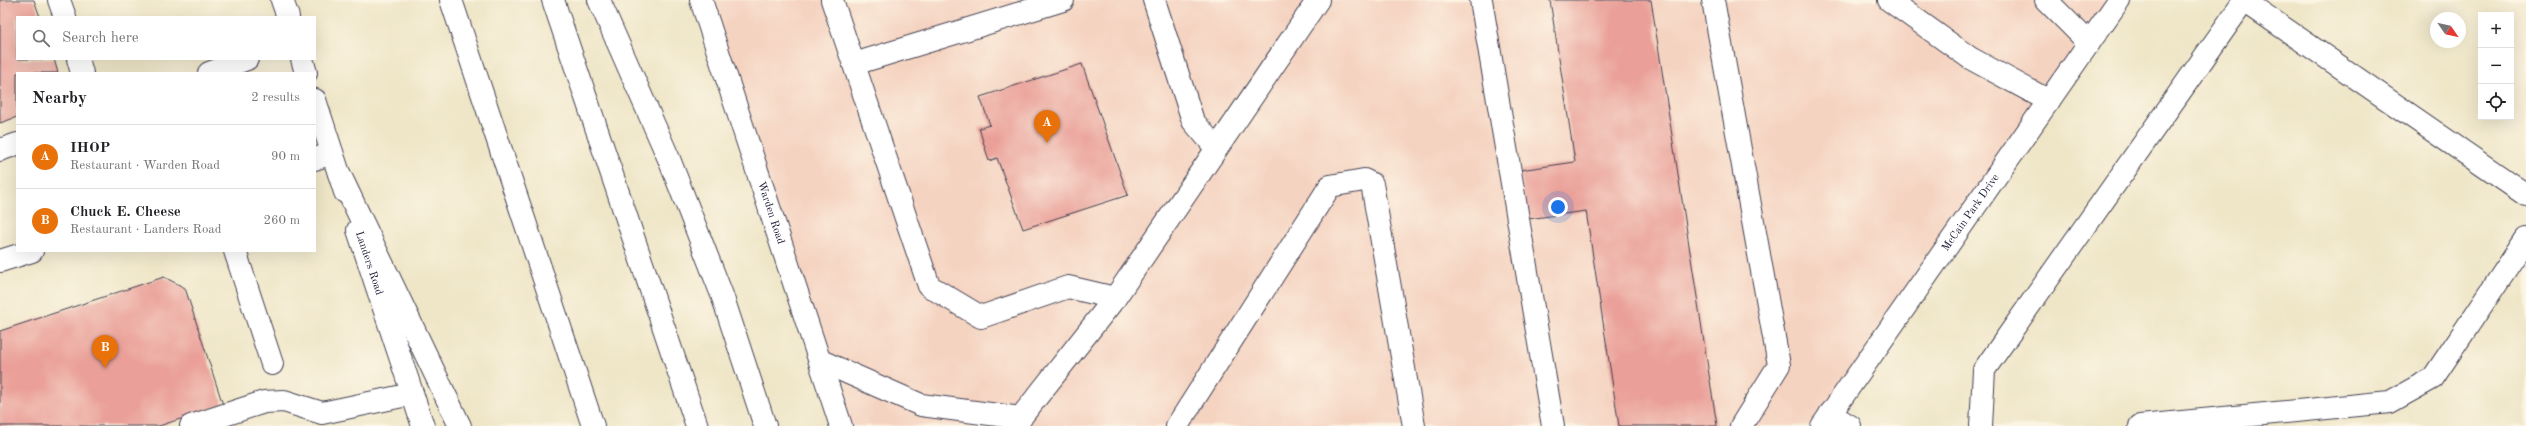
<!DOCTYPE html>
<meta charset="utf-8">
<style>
:root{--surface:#fff;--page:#f6f6f6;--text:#202124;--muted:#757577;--line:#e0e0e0;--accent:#b5179e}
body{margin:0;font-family:"Old Standard TT",serif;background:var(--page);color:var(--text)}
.controls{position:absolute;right:12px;top:12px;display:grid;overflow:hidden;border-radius:0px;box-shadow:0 4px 16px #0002}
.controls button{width:36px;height:36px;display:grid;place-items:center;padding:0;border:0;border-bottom:1px solid var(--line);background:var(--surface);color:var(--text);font:20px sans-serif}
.compass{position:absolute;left:2430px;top:12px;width:36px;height:36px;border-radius:50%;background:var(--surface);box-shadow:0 4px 16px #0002;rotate:124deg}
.you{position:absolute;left:1558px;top:207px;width:14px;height:14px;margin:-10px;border:3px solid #fff;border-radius:50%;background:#1a73e8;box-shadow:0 0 0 6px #1a73e833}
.badge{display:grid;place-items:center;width:26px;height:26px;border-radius:50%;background:var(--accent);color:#fff;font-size:13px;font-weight:700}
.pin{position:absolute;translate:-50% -33px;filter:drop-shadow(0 1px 2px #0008)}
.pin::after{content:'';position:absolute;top:21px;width:14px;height:12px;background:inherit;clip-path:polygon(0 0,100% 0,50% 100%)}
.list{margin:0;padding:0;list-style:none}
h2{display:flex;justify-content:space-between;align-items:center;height:52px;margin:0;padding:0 16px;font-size:17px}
h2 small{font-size:13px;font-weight:400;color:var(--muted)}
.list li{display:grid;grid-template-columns:26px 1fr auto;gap:12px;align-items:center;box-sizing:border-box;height:64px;padding:0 16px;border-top:1px solid var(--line)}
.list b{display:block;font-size:15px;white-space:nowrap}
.list p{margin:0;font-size:13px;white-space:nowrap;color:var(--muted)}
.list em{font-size:13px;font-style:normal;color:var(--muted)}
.icon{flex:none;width:22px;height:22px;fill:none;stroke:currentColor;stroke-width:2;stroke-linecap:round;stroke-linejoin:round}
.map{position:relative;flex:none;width:2526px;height:426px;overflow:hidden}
.search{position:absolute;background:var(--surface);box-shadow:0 4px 16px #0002;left:16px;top:16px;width:300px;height:44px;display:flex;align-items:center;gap:10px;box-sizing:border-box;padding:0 14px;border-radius:0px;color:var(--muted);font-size:15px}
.panel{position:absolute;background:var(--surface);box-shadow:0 4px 16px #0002;left:16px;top:72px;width:300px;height:180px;border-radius:0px}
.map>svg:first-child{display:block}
</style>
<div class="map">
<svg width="2526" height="426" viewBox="0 0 2526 426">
<rect width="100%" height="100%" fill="#fcf5e5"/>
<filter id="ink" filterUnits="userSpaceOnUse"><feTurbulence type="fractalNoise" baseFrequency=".025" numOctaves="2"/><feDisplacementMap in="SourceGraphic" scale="8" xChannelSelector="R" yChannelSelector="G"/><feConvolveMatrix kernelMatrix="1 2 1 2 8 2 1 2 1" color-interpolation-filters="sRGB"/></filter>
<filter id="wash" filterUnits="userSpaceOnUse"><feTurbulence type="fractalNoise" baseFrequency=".012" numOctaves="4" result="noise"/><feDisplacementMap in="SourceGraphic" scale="16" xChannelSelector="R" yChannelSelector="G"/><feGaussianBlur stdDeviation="0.9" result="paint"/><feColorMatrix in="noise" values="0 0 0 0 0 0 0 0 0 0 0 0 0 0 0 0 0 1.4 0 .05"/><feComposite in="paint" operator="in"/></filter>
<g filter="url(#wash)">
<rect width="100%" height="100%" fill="#efe6c8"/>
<path fill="#f5d3c1" d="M695,0H2122L1827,426H839Z"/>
<g id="blocks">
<g fill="#eaa099">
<path d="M0,0H34L40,17H17V59H54L58,73H17V117L0,123Z"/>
<path d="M1550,0H1651L1717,426H1619L1586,211L1528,219L1520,170L1575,162Z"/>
<path d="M1082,64L1128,195L1023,229L997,158L989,161L979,128L990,125L980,97Z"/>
<path d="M164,277L185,288L223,405L159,426H0V331Z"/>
</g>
</g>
</g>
<g filter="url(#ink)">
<use href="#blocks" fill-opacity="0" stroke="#413f50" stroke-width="1"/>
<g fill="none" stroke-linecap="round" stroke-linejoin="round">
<defs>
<g id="minor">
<path d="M59,0L65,17"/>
<path d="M832,0L929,286L981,317L1068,287L1115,298"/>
<path d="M1154,0L1193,121L1216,148"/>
<path d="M1481,0L1553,426"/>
<path d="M1713,0L1779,365L1741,426"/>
<path d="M1889,0L1970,58L2049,101"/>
<path d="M2046,0L2089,43"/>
<path d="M2243,0L2526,195"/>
<path d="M78,59L82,73"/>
<path d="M854,64L1063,0"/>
<path d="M209,73L247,59"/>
<path d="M0,150L17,144"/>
<path d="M315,159L332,153"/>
<path d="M235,251L272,364"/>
<path d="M0,261L32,251"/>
<path d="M821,361L921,405L1021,418"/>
<path d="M1830,414L1850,426"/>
<path d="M191,426L264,402L284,401L322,413L412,394"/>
<path d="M1014,426L1115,298L1318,0"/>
<path d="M1177,426L1330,186L1364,180L1372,184L1414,426"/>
<path id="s1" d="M1822,426L2119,0"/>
<path d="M1981,426L1984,370L2244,1"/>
<path d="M2140,426L2390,402L2433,378L2526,239"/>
</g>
<g id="major">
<path d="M282,0L288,17"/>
<path id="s2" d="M701,0L841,426"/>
<path d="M302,59L306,73"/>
<path d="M315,100L345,192"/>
<path id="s3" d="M358,230L423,426"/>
</g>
<g id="highway">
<path d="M451,0L593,426"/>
<path d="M553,0L697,426"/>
<path d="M599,0L669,159L722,295L765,426"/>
<path d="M339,173L460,426"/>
</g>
</defs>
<use href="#minor" stroke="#413f50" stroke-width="24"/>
<use href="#major" stroke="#413f50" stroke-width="24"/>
<use href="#highway" stroke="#413f50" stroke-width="24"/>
<use href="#minor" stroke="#fff" stroke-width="22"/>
<use href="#major" stroke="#fff" stroke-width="22"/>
<use href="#highway" stroke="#fff" stroke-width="22"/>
</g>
</g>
<g text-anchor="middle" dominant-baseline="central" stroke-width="4" stroke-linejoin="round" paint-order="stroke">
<g font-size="11" fill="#22223b" stroke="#fcf5e5">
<text stroke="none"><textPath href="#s2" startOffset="224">Warden Road</textPath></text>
<text stroke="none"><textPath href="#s1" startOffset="260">McCain Park Drive</textPath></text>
<text stroke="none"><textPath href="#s3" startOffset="35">Landers Road</textPath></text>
</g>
</g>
</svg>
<div class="controls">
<button>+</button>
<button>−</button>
<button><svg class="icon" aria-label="locate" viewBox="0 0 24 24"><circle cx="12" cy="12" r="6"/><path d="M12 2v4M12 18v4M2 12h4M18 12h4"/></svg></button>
</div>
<svg class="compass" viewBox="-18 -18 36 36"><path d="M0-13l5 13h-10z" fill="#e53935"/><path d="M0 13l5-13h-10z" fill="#757577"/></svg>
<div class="you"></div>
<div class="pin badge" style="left:1047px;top:143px;background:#e8710a">A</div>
<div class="pin badge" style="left:105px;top:368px;background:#e8710a">B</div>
<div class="search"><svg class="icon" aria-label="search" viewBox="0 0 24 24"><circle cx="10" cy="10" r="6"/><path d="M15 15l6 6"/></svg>Search here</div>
<section class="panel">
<h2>Nearby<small>2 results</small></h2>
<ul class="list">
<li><span class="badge" style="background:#e8710a">A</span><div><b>IHOP</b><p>Restaurant · Warden Road</p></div><em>90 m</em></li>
<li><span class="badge" style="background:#e8710a">B</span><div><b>Chuck E. Cheese</b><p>Restaurant · Landers Road</p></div><em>260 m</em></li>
</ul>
</section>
</div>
